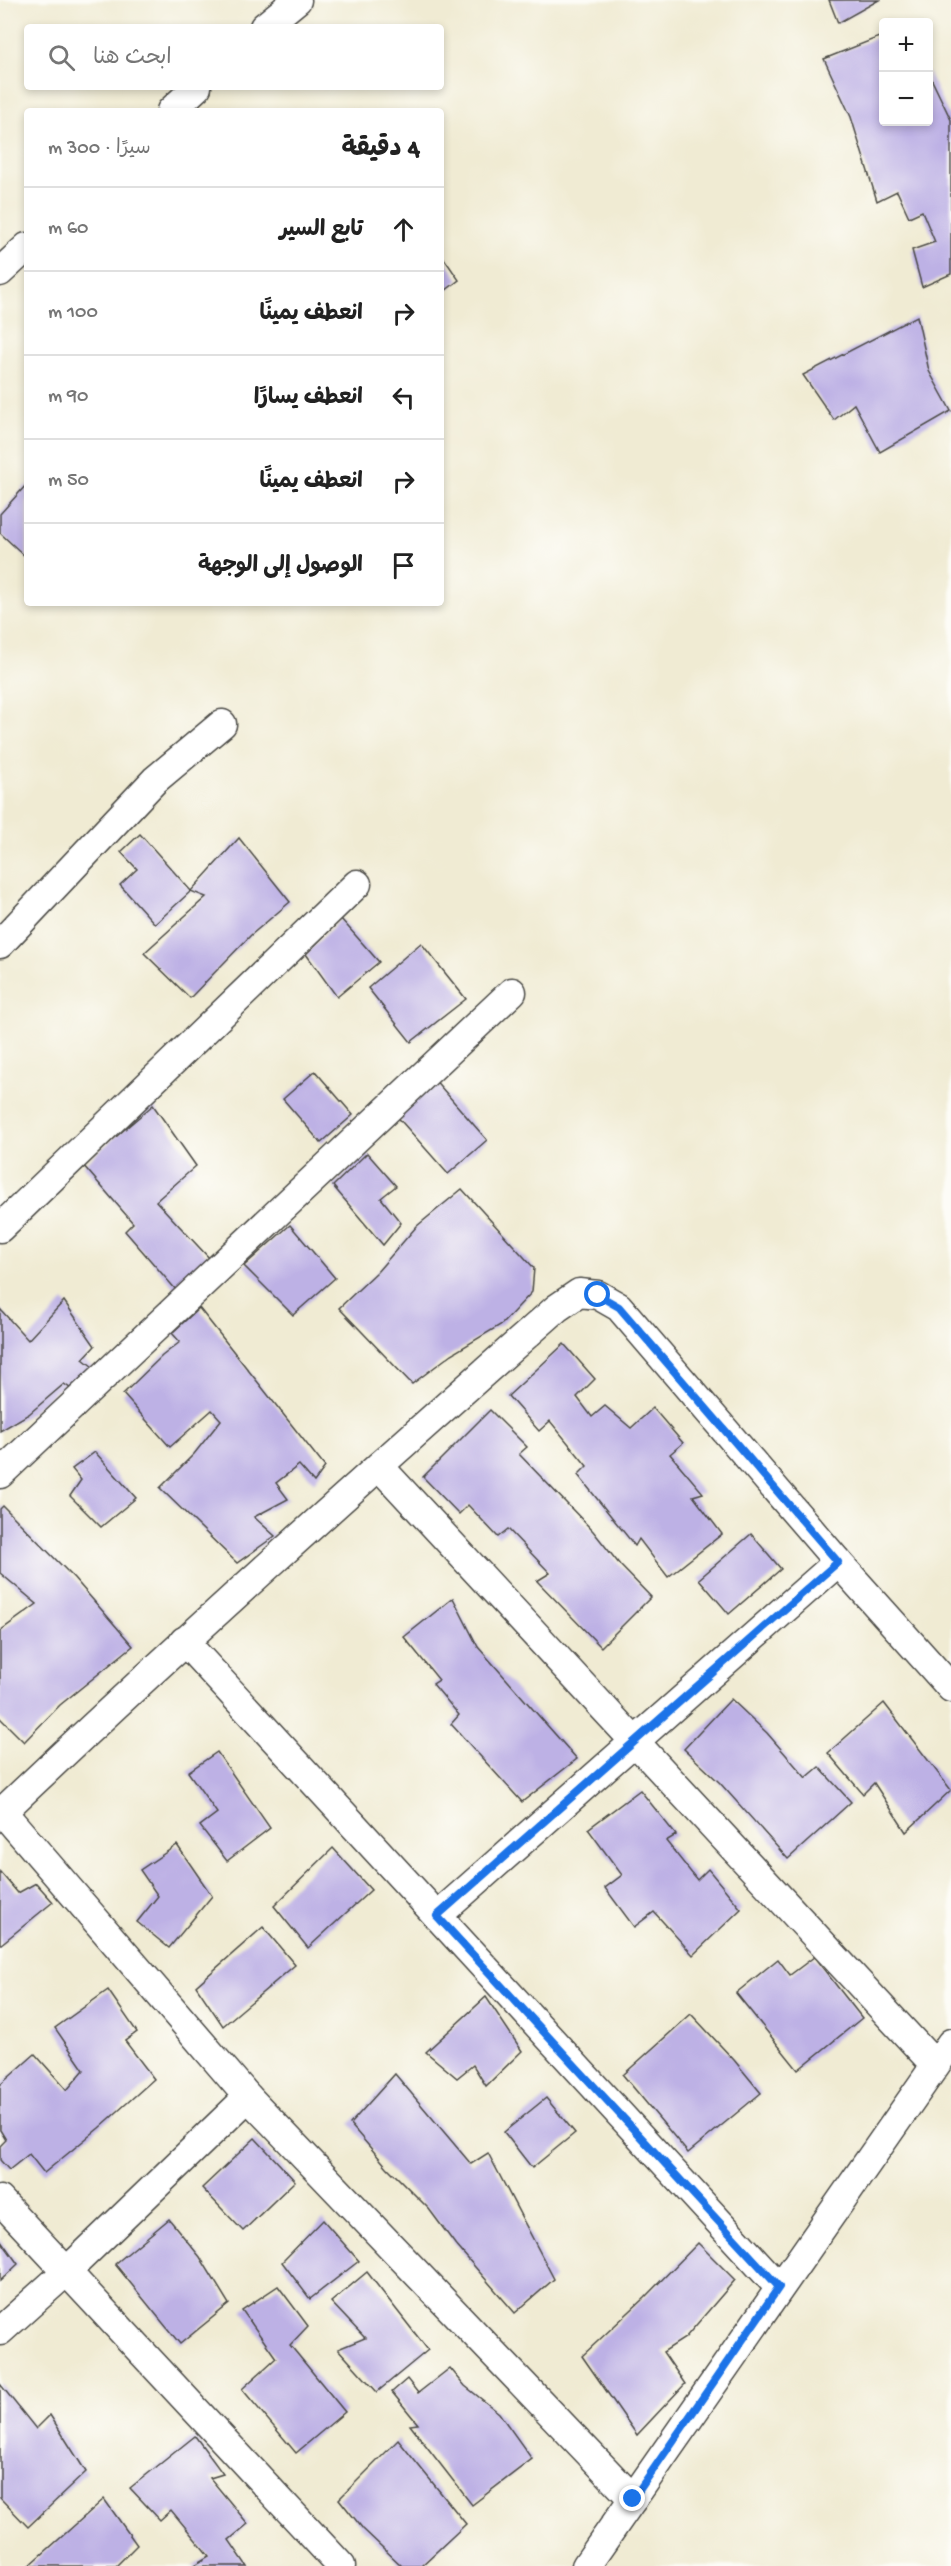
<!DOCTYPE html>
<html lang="ar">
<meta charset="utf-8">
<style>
:root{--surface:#fff;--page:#f6f6f6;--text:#222;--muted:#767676;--line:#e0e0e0}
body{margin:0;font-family:"Gochi Hand","Playpen Sans Arabic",sans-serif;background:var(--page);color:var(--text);direction:rtl}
.controls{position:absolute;right:18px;top:18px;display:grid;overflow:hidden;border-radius:6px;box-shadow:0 3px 9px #0003}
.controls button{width:54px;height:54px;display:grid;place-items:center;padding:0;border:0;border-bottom:2px solid var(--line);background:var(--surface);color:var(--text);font:30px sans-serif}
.stop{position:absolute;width:18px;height:18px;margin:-14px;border:4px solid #1a73e8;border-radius:50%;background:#fff}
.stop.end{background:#1a73e8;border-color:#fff;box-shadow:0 2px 6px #0008}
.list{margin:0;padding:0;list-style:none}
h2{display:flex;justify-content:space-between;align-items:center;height:78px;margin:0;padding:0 24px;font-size:26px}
h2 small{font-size:20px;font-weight:400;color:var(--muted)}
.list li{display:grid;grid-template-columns:39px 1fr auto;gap:18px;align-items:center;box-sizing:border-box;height:84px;padding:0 24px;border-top:2px solid var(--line)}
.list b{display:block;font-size:22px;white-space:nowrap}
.list em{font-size:20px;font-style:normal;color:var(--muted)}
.icon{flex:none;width:33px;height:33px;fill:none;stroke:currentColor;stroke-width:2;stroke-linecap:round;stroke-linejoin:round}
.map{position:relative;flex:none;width:951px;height:2566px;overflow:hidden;direction:ltr}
.search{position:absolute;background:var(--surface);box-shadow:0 3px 9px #0003;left:24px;top:24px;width:420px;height:66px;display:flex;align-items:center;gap:15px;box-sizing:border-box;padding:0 21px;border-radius:6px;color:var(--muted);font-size:22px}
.panel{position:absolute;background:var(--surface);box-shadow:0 3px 9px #0003;left:24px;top:108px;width:420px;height:498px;border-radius:6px;direction:rtl}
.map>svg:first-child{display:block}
</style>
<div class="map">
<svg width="951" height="2566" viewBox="0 0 951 2566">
<rect width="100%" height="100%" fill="#fdfcf7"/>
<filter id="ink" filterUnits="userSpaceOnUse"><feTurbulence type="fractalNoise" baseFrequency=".0167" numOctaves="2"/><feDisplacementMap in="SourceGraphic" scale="12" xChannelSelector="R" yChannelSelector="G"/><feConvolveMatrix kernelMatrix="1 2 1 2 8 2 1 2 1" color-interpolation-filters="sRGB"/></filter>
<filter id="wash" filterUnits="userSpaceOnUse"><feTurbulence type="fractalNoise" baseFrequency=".008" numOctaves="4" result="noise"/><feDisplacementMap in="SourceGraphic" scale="24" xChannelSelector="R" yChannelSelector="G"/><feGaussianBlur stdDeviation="1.35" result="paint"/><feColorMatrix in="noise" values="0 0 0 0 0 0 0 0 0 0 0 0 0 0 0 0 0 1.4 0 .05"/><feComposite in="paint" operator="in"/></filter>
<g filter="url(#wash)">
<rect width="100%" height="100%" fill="#f0ebd3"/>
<g id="blocks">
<g fill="#bdb1e5">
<path d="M829,0H879L838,23Z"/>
<path d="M884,35V122H928V72L951,120V274L922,287L912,250L935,242L922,211L909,217L897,191L877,201L851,117L824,59Z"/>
<path d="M441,254L459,280L441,294Z"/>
<path d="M917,316L929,371L951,411L880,452L854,404L834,420L803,375Z"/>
<path d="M27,484V558L0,533V514Z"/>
<path d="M140,834L191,891L239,838L290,902L251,935L190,998L144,953L206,897L191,891L155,924L120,885L137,869L121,852Z"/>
<path d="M341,919L379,962L337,997L306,954Z"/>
<path d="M421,943L466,999L411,1042L368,988Z"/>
<path d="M315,1071L353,1115L321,1143L283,1099Z"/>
<path d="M433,1078L487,1140L448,1174L394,1113Z"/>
<path d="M153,1105L196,1166L156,1201L211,1260L177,1291L125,1231L133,1223L83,1165Z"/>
<path d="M367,1153L396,1186L381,1198L401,1223L383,1245L333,1186Z"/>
<path d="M462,1189L534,1268L532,1292L502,1324L452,1354L412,1384L339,1308L377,1272L417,1226Z"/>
<path d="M290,1225L335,1278L293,1315L244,1266Z"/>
<path d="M64,1301L95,1346L83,1359L93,1367L70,1388L64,1384L29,1414L0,1431V1309L28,1340Z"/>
<path d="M199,1308L325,1467L314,1482L299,1465L276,1483L288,1499L254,1517L275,1536L237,1563L160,1488L194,1454L221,1420L212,1410L170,1447L123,1394L162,1356L180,1342L172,1333Z"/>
<path d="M564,1344L595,1379L577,1397L592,1417L605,1406L631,1428L653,1408L683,1443L670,1454L703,1493L693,1496L722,1534L668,1577L639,1539L635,1546L578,1475L587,1466L550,1421L539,1431L508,1396Z"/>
<path d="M490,1410L527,1447L519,1454L593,1531L620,1565L651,1597L601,1647L537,1581L550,1573L508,1529L498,1537L468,1505L459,1514L423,1477Z"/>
<path d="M95,1452L136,1498L101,1527L70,1496L81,1480L72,1469Z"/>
<path d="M3,1506L74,1578L133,1646L60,1705L24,1742L0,1718V1631L37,1604L0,1573V1509Z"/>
<path d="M751,1534L781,1569L729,1614L699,1579Z"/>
<path d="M453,1598L478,1647L577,1759L522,1802L451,1724L459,1715L433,1684L439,1680L404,1637Z"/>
<path d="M731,1699L767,1733L806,1778L819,1767L851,1802L788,1859L720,1783L684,1749Z"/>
<path d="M884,1703L951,1790L906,1832L874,1783L863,1794L828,1753Z"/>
<path d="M217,1752L270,1828L227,1861L200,1826L217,1813L188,1772Z"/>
<path d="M640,1790L676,1835L666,1841L697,1880L708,1869L741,1909L693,1955L654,1912L634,1927L605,1888L622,1875L588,1829Z"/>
<path d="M177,1845L212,1896L169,1948L137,1922L158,1896L140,1870Z"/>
<path d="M333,1848L371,1890L308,1948L274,1906Z"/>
<path d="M0,1872L18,1893L36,1883L53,1902L0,1945Z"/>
<path d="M263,1927L295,1965L223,2026L196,1986Z"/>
<path d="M814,1957L862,2018L798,2070L736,1993L778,1959L790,1975Z"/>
<path d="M108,1990L137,2032L125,2041L154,2079L99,2128L44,2173L29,2154L9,2170L0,2160V2146L6,2140L0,2130V2085L35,2054L67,2090L84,2070L55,2028Z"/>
<path d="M486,1997L522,2051L486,2086L473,2065L457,2078L426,2052Z"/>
<path d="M691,2014L734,2060L761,2093L688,2153L623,2075Z"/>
<path d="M395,2074L471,2164L488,2153L554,2279L515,2313L455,2244L429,2209L387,2167L350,2124Z"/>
<path d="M546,2098L575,2133L532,2168L504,2132Z"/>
<path d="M255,2138L295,2181L243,2231L202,2188Z"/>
<path d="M169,2219L200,2257L229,2304L180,2344L115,2264Z"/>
<path d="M323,2220L359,2261L310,2299L282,2262Z"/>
<path d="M0,2239L18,2264L0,2281Z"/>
<path d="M698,2243L735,2280L685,2338L663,2352L685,2384L637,2435L582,2356L644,2298Z"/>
<path d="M367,2272L428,2350L377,2392L338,2349L365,2338L331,2302Z"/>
<path d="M278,2286L308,2326L290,2345L345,2412L296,2453L242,2389L276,2358L242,2310Z"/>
<path d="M450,2368L465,2386L499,2413L532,2459L472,2505L410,2425L418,2424L392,2392L407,2379L418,2393Z"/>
<path d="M0,2384L36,2429L50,2415L86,2472L28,2527L0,2498Z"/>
<path d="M195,2436L223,2474L210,2478L248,2524L229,2540L247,2566H192L209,2556L171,2510L160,2520L130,2488Z"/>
<path d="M398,2440L466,2524L421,2566H402L363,2529L339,2499Z"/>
<path d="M104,2499L137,2545L116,2566H29Z"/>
</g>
</g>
</g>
<g filter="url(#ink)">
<use href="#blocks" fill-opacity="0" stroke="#494844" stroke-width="1.5"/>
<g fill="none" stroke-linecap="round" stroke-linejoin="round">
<defs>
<g id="street">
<path d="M264,27L297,0"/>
<path d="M171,111L197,87"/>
<path d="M0,272L27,247"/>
<path d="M0,944L155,780L222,724"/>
<path d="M0,1228L357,884"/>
<path d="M379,1466L935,2065"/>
<path d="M0,1474L512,992"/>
<path d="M184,1641L779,2287"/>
<path d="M0,1809L248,2097L633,2499"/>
<path d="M0,1814C182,1641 369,1474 557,1308L579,1293L598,1295L619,1307L838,1562L951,1688"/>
<path d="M437,1916L838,1562"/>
<path d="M0,2200L341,2566"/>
<path d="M0,2331L67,2271L248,2097"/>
<path d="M586,2566L951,2043"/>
</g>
</defs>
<use href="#street" stroke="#494844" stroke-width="31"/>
<use href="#street" stroke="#fff" stroke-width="28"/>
</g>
</g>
<g fill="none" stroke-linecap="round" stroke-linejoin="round" filter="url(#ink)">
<path stroke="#1a73e8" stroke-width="8" d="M598,1295L619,1307L838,1562L437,1916L779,2287L633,2499"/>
</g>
</svg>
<div class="controls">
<button>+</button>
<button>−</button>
</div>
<div class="stop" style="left:598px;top:1295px"></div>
<div class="stop end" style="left:633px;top:2499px"></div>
<div class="search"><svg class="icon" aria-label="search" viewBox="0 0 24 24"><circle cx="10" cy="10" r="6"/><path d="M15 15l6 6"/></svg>ابحث هنا</div>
<section class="panel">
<h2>4 دقيقة<small>سيرًا · 300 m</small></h2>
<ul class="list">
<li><svg class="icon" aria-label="ahead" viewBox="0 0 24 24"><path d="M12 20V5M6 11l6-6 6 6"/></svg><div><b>تابع السير</b></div><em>60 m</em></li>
<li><svg class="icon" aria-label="right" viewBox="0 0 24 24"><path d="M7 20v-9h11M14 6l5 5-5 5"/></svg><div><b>انعطف يمينًا</b></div><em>100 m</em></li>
<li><svg class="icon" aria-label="left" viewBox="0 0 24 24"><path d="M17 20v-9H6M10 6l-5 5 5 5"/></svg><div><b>انعطف يسارًا</b></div><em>90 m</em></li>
<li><svg class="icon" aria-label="right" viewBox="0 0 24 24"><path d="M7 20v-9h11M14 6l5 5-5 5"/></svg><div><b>انعطف يمينًا</b></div><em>50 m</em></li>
<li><svg class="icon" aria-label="arrive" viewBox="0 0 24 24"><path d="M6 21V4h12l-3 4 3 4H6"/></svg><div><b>الوصول إلى الوجهة</b></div></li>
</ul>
</section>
</div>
